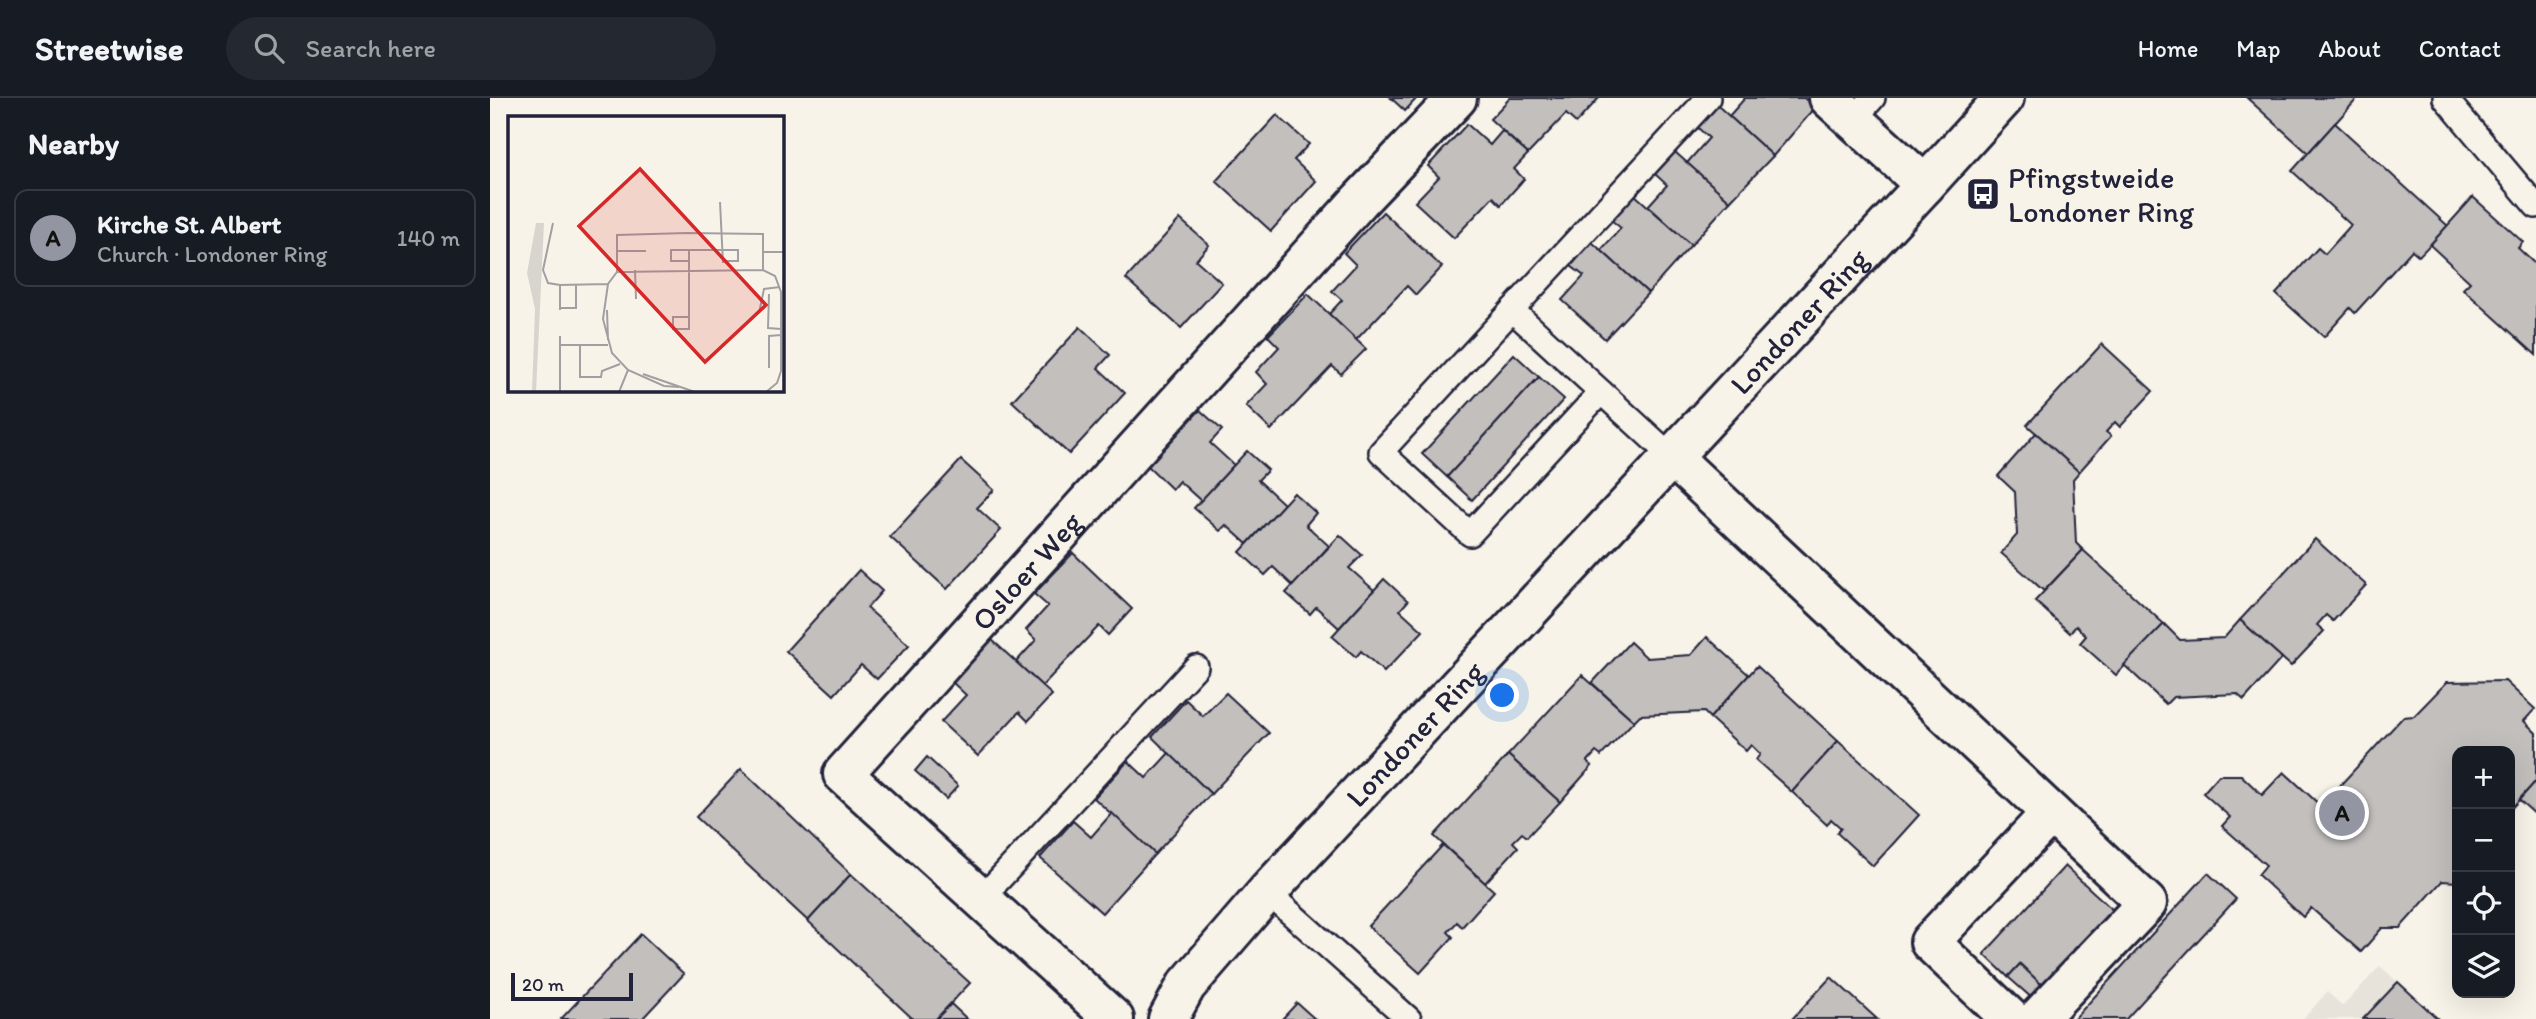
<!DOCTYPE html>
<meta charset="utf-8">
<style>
:root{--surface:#171b24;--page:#242831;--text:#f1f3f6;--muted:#9ea1a6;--line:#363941;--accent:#9495a2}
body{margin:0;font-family:Itim,sans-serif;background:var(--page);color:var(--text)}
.controls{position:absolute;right:21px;bottom:21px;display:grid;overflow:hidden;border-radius:14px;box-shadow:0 7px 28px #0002}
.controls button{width:63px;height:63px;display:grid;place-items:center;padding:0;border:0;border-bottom:2px solid var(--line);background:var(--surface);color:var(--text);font:35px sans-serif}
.scale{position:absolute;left:21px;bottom:18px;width:122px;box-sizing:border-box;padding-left:7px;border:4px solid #22223b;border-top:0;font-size:19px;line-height:24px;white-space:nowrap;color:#22223b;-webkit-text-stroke:5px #f7f3e8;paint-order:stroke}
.you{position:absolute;left:1013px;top:598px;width:24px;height:24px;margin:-18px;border:5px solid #fff;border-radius:50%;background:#1a73e8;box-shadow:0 0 0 10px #1a73e833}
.badge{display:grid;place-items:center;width:46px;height:46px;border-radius:50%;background:var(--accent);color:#111;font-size:23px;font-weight:700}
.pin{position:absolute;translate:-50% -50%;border:4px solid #fff;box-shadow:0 2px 7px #0006}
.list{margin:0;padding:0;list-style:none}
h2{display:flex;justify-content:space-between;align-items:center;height:91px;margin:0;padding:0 28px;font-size:30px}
h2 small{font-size:23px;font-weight:400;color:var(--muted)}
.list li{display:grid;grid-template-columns:46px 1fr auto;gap:21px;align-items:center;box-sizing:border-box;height:98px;margin:0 14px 14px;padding:0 14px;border:2px solid var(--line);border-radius:14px}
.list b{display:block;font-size:26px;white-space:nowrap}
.list p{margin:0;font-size:23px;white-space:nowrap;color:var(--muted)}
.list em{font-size:23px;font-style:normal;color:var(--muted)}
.icon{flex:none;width:38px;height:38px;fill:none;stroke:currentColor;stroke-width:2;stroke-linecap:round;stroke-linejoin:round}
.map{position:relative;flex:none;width:2046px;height:921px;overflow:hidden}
header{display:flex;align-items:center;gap:42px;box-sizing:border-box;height:98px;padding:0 35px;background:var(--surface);border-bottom:2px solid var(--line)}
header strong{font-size:33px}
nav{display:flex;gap:38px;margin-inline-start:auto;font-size:24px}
.search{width:490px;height:63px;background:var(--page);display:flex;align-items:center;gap:18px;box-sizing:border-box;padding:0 24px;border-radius:38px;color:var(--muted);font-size:26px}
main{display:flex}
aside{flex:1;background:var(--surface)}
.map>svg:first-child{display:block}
</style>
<header>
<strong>Streetwise</strong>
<div class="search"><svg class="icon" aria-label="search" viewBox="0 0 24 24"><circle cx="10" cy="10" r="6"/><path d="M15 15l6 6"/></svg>Search here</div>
<nav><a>Home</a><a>Map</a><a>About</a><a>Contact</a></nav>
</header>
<main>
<aside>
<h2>Nearby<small></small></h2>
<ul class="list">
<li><span class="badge">A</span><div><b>Kirche St. Albert</b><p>Church · Londoner Ring</p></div><em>140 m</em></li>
</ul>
</aside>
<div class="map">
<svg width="2046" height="921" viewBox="0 0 2046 921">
<rect width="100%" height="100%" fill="#f7f3e8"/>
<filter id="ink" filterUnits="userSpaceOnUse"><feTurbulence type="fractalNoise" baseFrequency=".0143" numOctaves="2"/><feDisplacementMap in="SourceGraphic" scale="14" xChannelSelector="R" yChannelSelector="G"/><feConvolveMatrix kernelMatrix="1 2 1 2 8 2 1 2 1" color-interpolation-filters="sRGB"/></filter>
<g filter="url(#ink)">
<path fill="#e7e3db" d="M1890,868L1948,921H1813L1837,894L1853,908Z"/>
<g fill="#c2bfbd" stroke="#22223b" stroke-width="2">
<path d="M901,0H927L915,13Z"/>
<path d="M1020,0H1109L1086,25L1076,16L1038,56L1000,21Z"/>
<path d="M1255,0H1314L1325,10L1283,58L1239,18Z"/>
<path d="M1757,0H1868L1818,55Z"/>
<path d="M1227,7L1283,58L1240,103L1197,65L1219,40L1207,29Z"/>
<path d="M787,17L819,46L804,62L826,83L781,133L726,83Z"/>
<path d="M1845,25L1958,128L1929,158L1922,152L1865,215L1860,210L1834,239L1786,196L1828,150L1835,156L1861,127L1802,73Z"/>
<path d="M977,26L1000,47L1012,33L1038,56L1024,71L1034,81L1011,107L1003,99L964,140L925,104L949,79L938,68Z"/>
<path d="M1185,54L1240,103L1201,147L1158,108L1177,87L1165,76Z"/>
<path d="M1144,96L1201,147L1158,195L1111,152L1131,130L1121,122Z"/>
<path d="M1983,99L2033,144L2028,150L2046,167V257L1973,191L1980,184L1940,147Z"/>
<path d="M893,114L952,169L926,197L917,188L866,242L839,216L852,202L842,193L866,167L854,155Z"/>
<path d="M690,121L719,147L706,162L732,185L691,230L636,181Z"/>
<path d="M1102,144L1158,195L1115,241L1072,202L1094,178L1081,168Z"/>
<path d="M818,196L876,251L851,276L842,268L781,332L756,308L777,286L766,274L789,249L778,238Z"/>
<path d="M590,229L620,257L608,270L635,295L579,356L522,303Z"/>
<path d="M1612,246L1663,293L1630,329L1625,324L1616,334L1621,338L1589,374L1537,327Z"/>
<path d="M1024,256L1049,279L957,379L932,356Z"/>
<path d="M1049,279L1074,301L982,402L957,379Z"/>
<path d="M710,312L732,332L720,345L744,367L711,403L689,383L682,391L658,368Z"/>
<path d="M1546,335L1589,374L1583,381L1586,445L1593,452L1554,493L1511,455L1527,437L1525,394L1508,378Z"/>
<path d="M757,353L778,372L768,382L794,406L757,446L736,427L730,433L704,410Z"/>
<path d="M471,362L504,392L487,410L511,432L457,491L400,439Z"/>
<path d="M804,395L826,415L816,427L839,448L803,488L783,469L775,477L750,454Z"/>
<path d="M850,437L872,457L859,470L884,492L849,530L826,509L820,516L796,495Z"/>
<path d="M1825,441L1876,487L1843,523L1836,517L1827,527L1834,533L1801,568L1750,522Z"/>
<path d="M1593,452L1674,526L1626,577L1590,545L1596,538L1586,528L1580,535L1545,503Z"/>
<path d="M583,455L642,511L618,537L609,528L552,588L526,564L546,542L536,532L558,508L544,496Z"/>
<path d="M369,472L392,493L377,510L419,547L387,581L371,567L344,597L296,553Z"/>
<path d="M894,481L918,503L910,512L933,533L894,574L871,553L866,559L842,538Z"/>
<path d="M1750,522L1792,560L1754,602L1747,596L1683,599L1676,606L1634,567L1674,526L1690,542L1734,540Z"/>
<path d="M1217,539L1259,577L1220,620L1214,614L1150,617L1144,623L1102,585L1140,544L1157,560L1201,557Z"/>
<path d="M501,541L562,597L538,623L529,614L488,658L451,624L476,597L462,584Z"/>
<path d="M1267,568L1348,643L1302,694L1266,662L1270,656L1261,647L1256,653L1220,620Z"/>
<path d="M1092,577L1144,623L1111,658L1106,654L1097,664L1102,668L1070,704L1018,657Z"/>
<path d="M2015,583L2045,611L2034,623L2046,635V683L2020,712V653H1967V784L1952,783L1910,830H1892L1871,854L1821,810L1813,819L1768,777L1776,767L1732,728L1740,719L1713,695L1729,677H1751L1772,697L1794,674L1831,708L1913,619L1924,618L1957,584Z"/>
<path d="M736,595L779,635L721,696L662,639L696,602L713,618Z"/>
<path d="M1348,643L1429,717L1383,768L1347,735L1351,730L1341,721L1337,727L1302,694Z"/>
<path d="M679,655L721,696L665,756L604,700L638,663L656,680Z"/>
<path d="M1018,657L1070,704L1037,739L1032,735L1023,744L1028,749L995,785L944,738Z"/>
<path d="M437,659L468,688L456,701L425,673Z"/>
<path d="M251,671L361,776L318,823L206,719Z"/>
<path d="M2046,683V717L2029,702Z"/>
<path d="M622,715L665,756L612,815L550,760L583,723L601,739Z"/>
<path d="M953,747L1004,793L972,829L967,824L958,834L963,839L930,875L878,828Z"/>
<path d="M1575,768L1624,813L1554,889L1530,866L1518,879L1494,856Z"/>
<path d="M1718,775L1746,801L1636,921H1584Z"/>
<path d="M361,776L480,885L446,921H423L318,823Z"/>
<path d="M151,836L194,876L152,921H71Z"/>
<path d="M1530,866L1554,889L1543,901L1518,879Z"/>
<path d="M1341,879L1387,921H1302Z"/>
<path d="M1908,884L1948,921H1873Z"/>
<path d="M807,905L825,921H792Z"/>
<path d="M461,906L477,921H446Z"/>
</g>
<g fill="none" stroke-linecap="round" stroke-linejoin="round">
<defs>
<g id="lane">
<path d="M1955,0L2046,108"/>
<path d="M1363,22L1383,0"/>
<path d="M1022,212L891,354L980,436L1111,294"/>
<path d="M1182,359L1022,212L1218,0"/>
<path d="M777,794L919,921"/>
<path d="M491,801L706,569"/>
</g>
<g id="street">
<path d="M1339,0L1435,87"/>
<path d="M1182,359L1657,805L1547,921"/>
<path id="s1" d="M624,921L353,676L870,102L967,0"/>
<path id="s2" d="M678,921L696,888L777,794L1435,87L1514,0"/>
<path d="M1521,921L1440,844L1561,715"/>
</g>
</defs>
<use href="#lane" stroke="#22223b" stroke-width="28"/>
<use href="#street" stroke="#22223b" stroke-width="44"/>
<use href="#lane" stroke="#f7f3e8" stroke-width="23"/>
<use href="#street" stroke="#f7f3e8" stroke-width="38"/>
</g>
</g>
<defs>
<symbol id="bus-square" viewBox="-11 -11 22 22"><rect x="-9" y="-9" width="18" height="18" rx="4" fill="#22223b" stroke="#f7f3e8"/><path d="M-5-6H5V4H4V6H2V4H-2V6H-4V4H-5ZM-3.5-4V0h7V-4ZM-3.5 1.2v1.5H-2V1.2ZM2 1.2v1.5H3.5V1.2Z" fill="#fff"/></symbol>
</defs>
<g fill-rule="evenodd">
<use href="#bus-square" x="1474" y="77" width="38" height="38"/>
</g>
<g text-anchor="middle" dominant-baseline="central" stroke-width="7" stroke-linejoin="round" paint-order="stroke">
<g font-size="30" fill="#22223b" stroke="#f7f3e8" text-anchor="start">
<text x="1518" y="79">Pfingstweide<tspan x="1518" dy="34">Londoner Ring</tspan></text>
</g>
<g font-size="30" fill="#22223b" stroke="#f7f3e8">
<text stroke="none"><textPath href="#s2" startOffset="942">Londoner Ring</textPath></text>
<text stroke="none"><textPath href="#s1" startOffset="639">Osloer Weg</textPath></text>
<text stroke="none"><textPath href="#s2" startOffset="378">Londoner Ring</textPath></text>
</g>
</g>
<g transform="translate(18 18)">
<rect width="276" height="276" fill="#f7f3e8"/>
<path d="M28,107H36L28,276H24L27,193L19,157Z" fill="#d8d5cf"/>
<path fill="none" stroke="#a29fa3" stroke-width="2" d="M212,86L215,147M45,107L35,154L40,167L52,169M181,134H163V145H181M109,135H138M255,136H277M127,154L128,183M109,156V119L179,117L255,118V154M261,178L260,212L273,213M52,192H68V169M52,194V169L100,168M99,194L100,224M251,197L256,173L272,171M181,201H165V213H181V134H230V145H215M52,220V276M52,229H100M72,229V261H93L94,255L112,248M261,252V220L273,219M135,258L187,276M171,271L156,270L120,254L104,237L95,203L100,168L109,156L255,154L267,160L273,176V255L269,267L258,276M111,276L120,254"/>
<path fill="#d62828" fill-opacity="0.15" stroke="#d62828" stroke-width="3.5" d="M132,53L258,189L197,246L71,110Z"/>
<rect width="276" height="276" fill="none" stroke="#22223b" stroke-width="3.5"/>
</g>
</svg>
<div class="controls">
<button>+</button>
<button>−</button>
<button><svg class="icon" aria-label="locate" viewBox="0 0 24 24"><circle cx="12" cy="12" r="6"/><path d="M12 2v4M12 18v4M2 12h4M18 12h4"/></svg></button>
<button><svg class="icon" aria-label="layers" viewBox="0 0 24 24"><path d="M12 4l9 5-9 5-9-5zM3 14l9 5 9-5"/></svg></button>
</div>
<div class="scale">20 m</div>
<div class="you"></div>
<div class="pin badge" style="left:1852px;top:715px">A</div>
</div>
</main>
